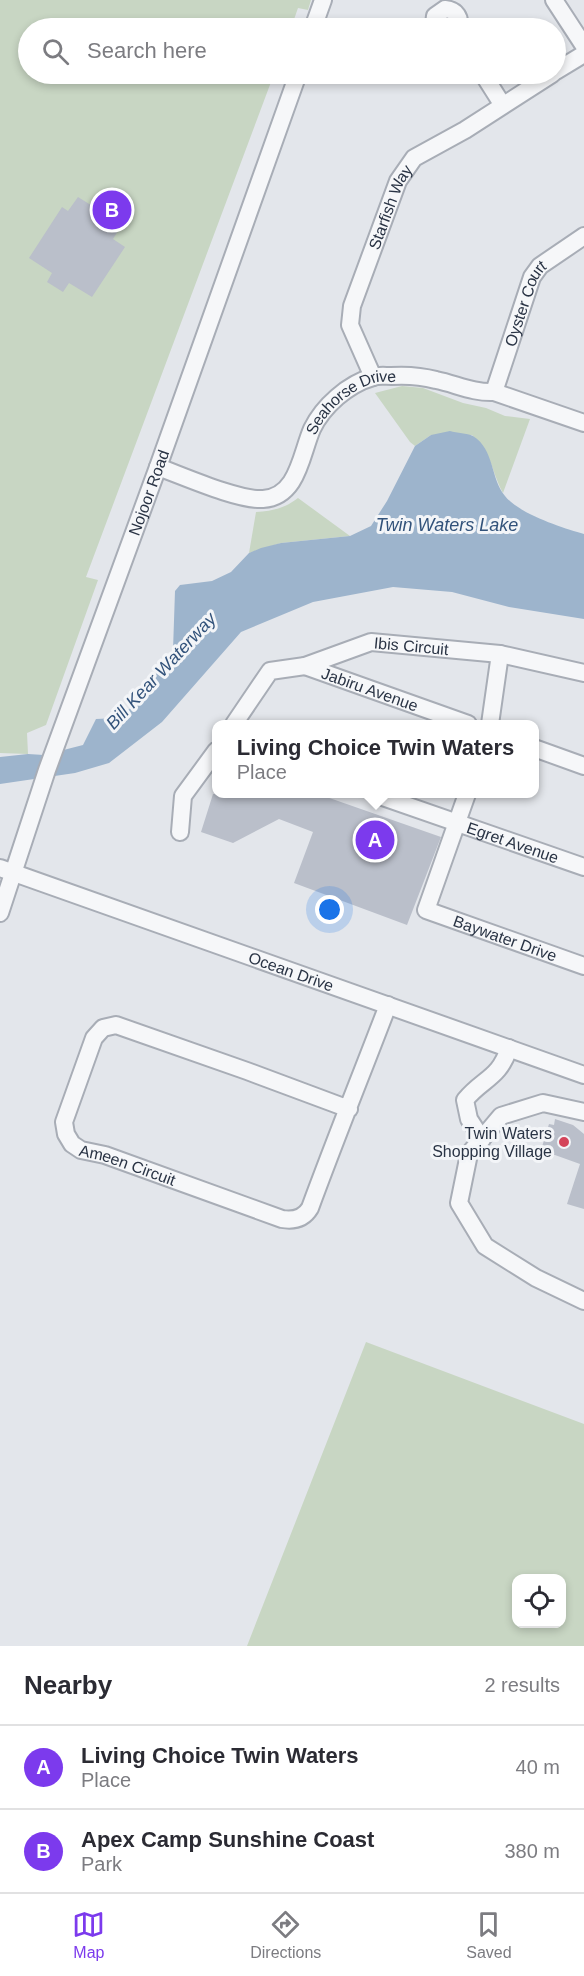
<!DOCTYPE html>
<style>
:root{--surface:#fff;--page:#f2f2f3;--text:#2b2b33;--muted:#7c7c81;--line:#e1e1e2;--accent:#7c3aed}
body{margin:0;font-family:Helvetica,sans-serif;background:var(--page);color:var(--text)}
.controls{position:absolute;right:18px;bottom:18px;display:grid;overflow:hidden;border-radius:12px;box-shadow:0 3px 9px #0003}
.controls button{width:54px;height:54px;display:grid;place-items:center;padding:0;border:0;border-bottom:2px solid var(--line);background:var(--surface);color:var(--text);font:30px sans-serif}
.you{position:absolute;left:330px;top:910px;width:21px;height:21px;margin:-15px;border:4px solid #fff;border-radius:50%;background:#1a73e8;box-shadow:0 0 0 9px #1a73e833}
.badge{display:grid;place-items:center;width:39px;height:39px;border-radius:50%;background:var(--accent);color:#fff;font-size:20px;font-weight:700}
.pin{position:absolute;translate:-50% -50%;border:3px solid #fff;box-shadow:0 2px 6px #0006}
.popup{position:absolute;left:212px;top:720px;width:327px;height:78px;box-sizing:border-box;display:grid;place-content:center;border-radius:12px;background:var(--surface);filter:drop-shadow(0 2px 4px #0005);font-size:20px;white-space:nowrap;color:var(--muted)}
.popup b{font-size:22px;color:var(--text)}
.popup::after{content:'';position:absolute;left:50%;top:100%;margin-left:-12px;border:12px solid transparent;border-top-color:var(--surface)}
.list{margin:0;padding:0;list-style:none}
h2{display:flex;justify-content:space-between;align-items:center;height:78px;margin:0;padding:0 24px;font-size:26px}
h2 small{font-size:20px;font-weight:400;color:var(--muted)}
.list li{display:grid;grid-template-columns:39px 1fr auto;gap:18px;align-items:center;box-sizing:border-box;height:84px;padding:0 24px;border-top:2px solid var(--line)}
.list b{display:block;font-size:22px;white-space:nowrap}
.list p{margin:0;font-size:20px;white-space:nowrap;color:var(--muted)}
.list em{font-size:20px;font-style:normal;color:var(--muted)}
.icon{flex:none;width:33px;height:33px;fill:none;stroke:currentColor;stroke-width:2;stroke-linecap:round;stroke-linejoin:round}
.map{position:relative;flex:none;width:584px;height:1646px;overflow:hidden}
.search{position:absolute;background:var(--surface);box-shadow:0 3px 9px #0003;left:18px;right:18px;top:18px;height:66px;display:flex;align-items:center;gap:15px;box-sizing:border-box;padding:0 21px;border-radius:33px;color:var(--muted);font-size:22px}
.sheet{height:246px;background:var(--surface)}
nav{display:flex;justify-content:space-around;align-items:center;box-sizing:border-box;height:84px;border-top:2px solid var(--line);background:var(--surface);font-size:16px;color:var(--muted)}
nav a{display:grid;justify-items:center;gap:3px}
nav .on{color:var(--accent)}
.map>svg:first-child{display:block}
</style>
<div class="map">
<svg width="584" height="1646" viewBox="0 0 584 1646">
<rect width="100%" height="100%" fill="#e3e6eb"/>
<g fill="#c8d6c3" fill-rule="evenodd">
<path d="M0,0H311L308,10L298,8L291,28H28V74H274L86,577L98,580L46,725L27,733L28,754L0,753Z"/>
<path d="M402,386L423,388L463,403L486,408L505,416L530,419L503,493C490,468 493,455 472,435H431L415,446L410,442L375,393Z"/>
<path d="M298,498L350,536L281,543L249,553L256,512C273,511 285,508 298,498Z"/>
<path d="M366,1342L584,1424V1646H247ZM516,1578H562V1624H516Z"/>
</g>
<path fill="#9db4cc" d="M450,431C457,433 467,433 473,436C495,450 490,478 505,496C519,514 563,528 584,534V619L509,607L452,592L393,587L313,602L241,632L162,722L109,763L75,773L0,784V757L28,754L44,755L83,745L96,719L118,718L133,706L173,650L175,591L180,585L212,581L231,572L249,553L261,548L281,543L350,536L371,526L387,501L415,446L431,435Z"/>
<g fill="#babfca">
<path d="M78,197L94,207L97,203L115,214L108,225L118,231L113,239L125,247L92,297L69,283L63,292L47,282L52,273L29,258L62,207L68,211Z"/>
<path d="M213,794H318L441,837L407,925L294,883L313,832L279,819L233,843L201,832Z"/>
<path d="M555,1119L573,1125L584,1134V1209L567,1204L580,1164L541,1150L549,1124L554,1125Z"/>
</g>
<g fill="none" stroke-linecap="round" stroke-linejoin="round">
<defs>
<g id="minor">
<path d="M554,0L584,46"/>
<path d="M313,28L323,0"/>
<path d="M436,28L434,24L435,16L445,9C456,10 462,18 457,28"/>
<path d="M556,71L584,54"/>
<path d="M483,74L502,104"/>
<path id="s1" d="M373,377L350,325L352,306L398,181L414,158L465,130L552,74"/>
<path id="s2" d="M494,392L532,277L540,266L584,236"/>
<path id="s3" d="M158,467C183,476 239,501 263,499C298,497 301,454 312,429C323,406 348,384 373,377C378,375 385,376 391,376C406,375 421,376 436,380C456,384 473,393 494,392L584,423"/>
<path id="s4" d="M305,666L468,724"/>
<path id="s5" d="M234,724L270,671L305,666L371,642L500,654L584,673"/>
<path d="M490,724L500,654"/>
<path d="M534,748L584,766"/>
<path id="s6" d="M374,794L584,867"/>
<path id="s7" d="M467,794L426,910L584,966"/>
<path d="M180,832L183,796L216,751"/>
<path id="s8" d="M0,868L584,1075"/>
<path id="s9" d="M0,913L47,770L158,467L298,74"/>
<path id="s10" d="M349,1109L247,1071L116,1025L103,1028L94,1038L64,1122L66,1134L72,1144L81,1150L105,1155L282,1219C294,1221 304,1218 310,1208C335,1140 362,1073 388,1005"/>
<path d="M584,1112L543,1103L501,1116L469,1154L459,1203L485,1246L536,1278L584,1301"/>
<path d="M482,1139L469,1119L465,1100C483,1078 499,1079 509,1048"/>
</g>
</defs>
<use href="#minor" stroke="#a8adb6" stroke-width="20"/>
<use href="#minor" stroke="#f6f7f9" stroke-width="16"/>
</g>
<circle fill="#d4445a" stroke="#f3f5f8" stroke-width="2" cx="564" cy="1142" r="6"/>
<g text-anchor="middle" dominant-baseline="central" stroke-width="6" stroke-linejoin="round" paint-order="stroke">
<g font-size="16" fill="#2a3445" stroke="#f3f5f8">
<text stroke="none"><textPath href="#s1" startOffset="182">Starfish Way</textPath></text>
<text stroke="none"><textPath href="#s2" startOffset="94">Oyster Court</textPath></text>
<text stroke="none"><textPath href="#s3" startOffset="252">Seahorse Drive</textPath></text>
<text stroke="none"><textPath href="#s9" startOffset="446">Nojoor Road</textPath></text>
<text stroke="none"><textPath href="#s5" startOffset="210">Ibis Circuit</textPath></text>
<text stroke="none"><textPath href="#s4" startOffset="69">Jabiru Avenue</textPath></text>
<text stroke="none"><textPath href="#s6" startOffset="147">Egret Avenue</textPath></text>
<text stroke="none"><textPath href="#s7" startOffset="207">Baywater Drive</textPath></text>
<text stroke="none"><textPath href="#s8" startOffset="309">Ocean Drive</textPath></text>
<text stroke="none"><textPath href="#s10" startOffset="447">Ameen Circuit</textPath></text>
</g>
<g font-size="16" fill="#2a3445" stroke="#f3f5f8" text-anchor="end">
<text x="552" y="1133">Twin Waters<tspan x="552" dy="18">Shopping Village</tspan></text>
</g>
<g font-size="18" font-style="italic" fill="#32527a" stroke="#f3f5f8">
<text x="447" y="525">Twin Waters Lake</text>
<text transform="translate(161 671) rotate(-47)">Bill Kear Waterway</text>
</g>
</g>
</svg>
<div class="controls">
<button><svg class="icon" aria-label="locate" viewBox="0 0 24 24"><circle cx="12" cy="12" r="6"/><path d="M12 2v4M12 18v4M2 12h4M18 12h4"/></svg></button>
</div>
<div class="you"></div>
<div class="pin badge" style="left:375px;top:840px">A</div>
<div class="popup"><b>Living Choice Twin Waters</b>Place</div>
<div class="pin badge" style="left:112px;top:210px">B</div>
<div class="search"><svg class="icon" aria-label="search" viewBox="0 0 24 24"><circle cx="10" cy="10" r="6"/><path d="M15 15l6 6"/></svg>Search here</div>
</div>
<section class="sheet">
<h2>Nearby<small>2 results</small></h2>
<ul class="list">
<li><span class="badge">A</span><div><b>Living Choice Twin Waters</b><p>Place</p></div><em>40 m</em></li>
<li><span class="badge">B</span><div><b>Apex Camp Sunshine Coast</b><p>Park</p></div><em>380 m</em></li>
</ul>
</section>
<nav>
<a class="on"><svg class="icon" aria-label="map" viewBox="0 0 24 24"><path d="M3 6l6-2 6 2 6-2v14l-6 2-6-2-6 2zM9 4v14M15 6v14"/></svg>Map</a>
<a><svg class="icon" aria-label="directions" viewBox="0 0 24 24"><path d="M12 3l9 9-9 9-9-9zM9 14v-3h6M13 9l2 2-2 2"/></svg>Directions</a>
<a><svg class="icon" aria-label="saved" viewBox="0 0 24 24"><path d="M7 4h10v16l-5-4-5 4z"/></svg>Saved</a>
</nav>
